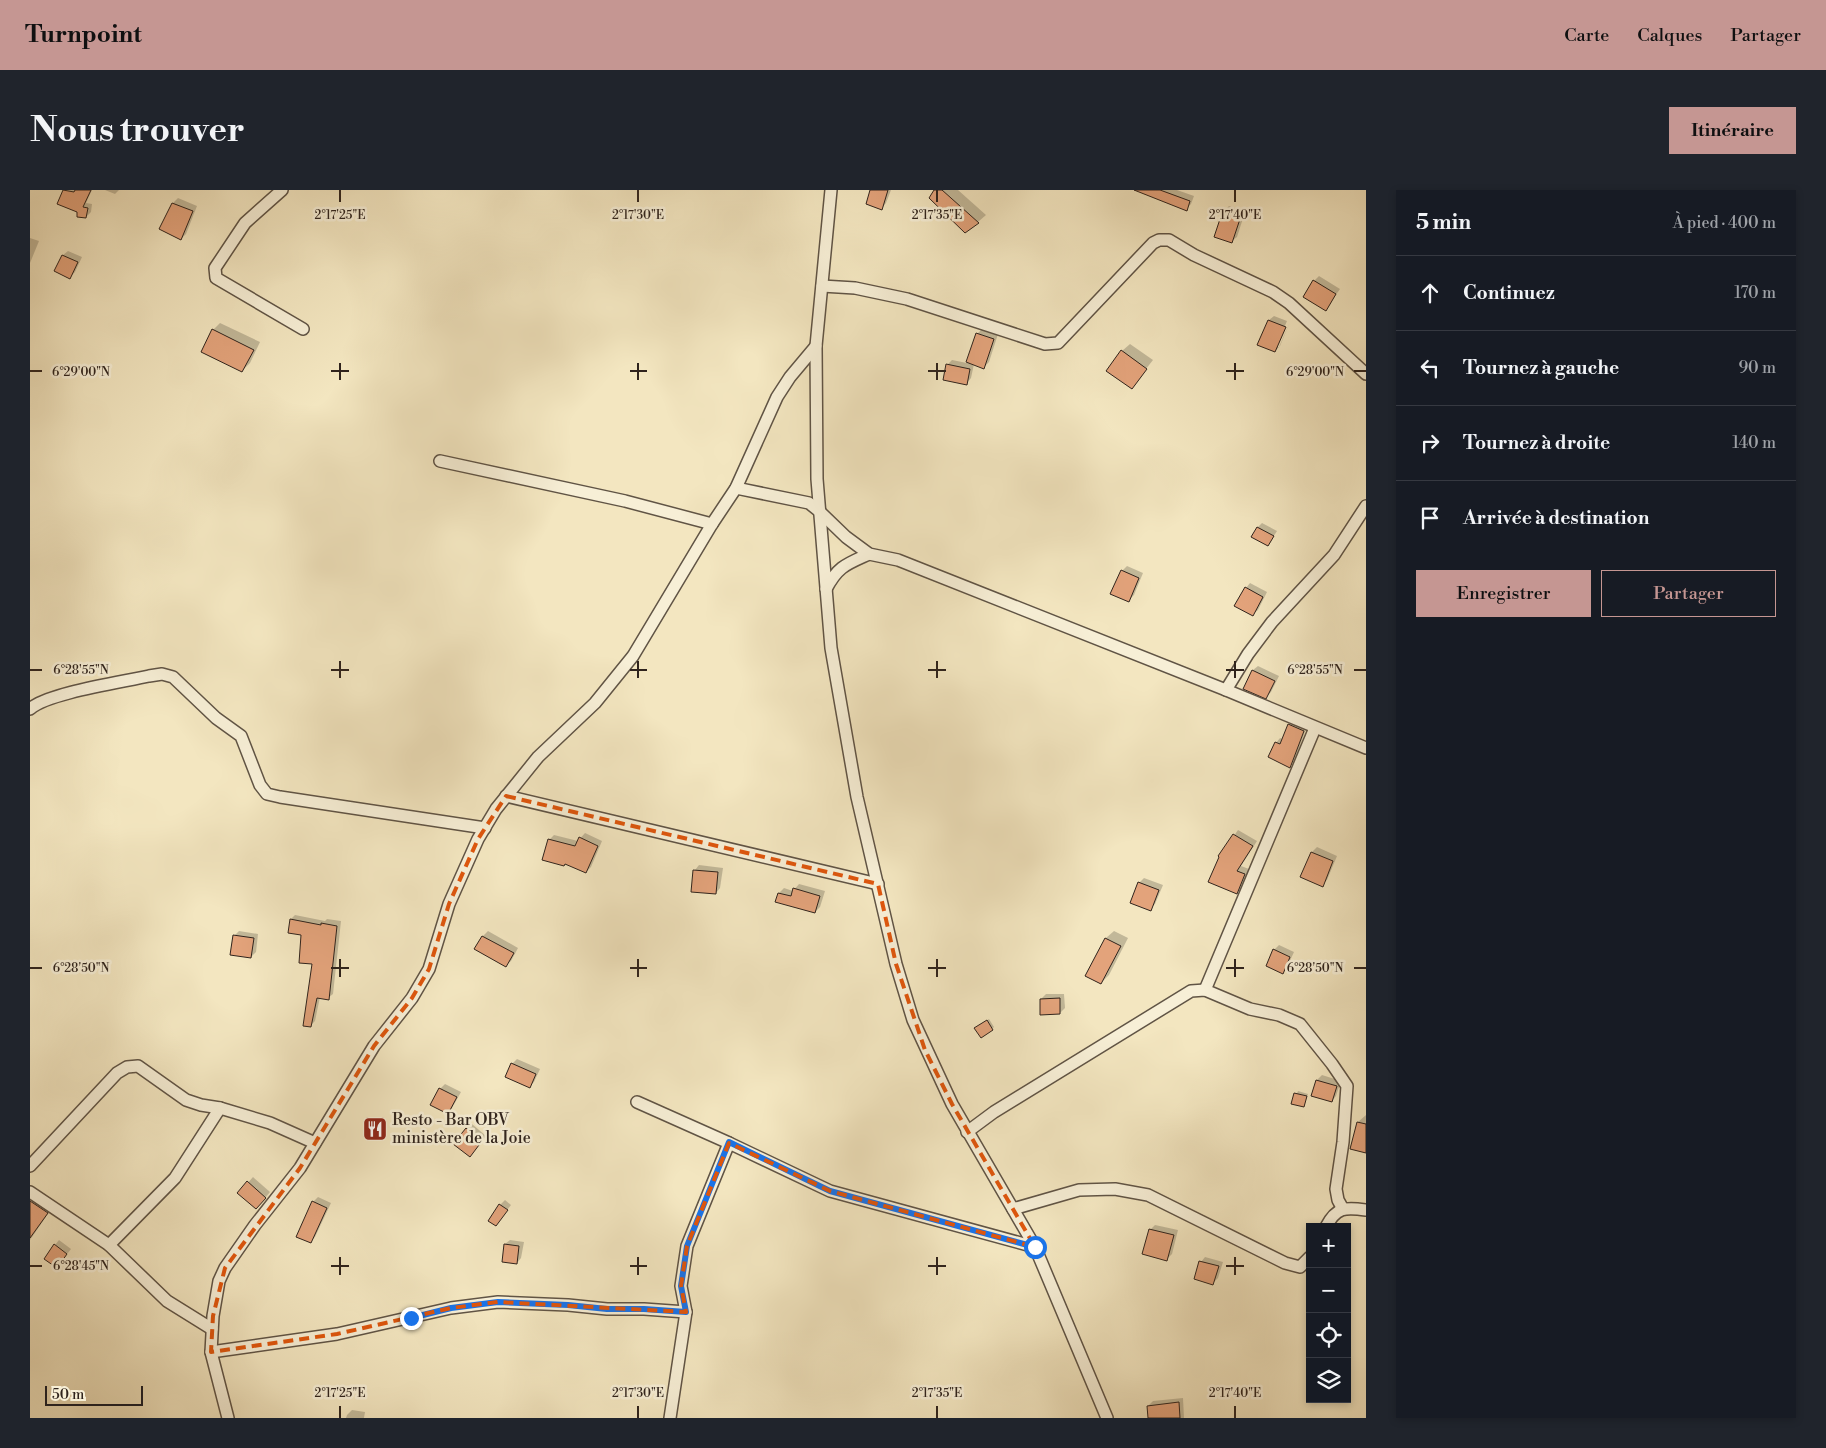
<!DOCTYPE html>
<html lang="fr">
<meta charset="utf-8">
<style>
:root{--surface:#171b24;--page:#20242c;--text:#f1f3f6;--muted:#9ea1a6;--line:#363941;--accent:#c59692}
body{margin:0;font-family:"Libre Bodoni",serif;background:var(--page);color:var(--text)}
.controls{position:absolute;right:15px;bottom:15px;display:grid;overflow:hidden;border-radius:0px;box-shadow:0 2px 8px #0003}
.controls button{width:45px;height:45px;display:grid;place-items:center;padding:0;border:0;border-bottom:1px solid var(--line);background:var(--surface);color:var(--text);font:25px sans-serif}
.scale{position:absolute;left:15px;bottom:12px;width:98px;box-sizing:border-box;padding-left:5px;border:2px solid #2f231c;border-top:0;font-size:14px;line-height:18px;white-space:nowrap;color:#2f231c;-webkit-text-stroke:4px #f7efd6;paint-order:stroke}
.stop{position:absolute;width:15px;height:15px;margin:-11px;border:4px solid #1a73e8;border-radius:50%;background:#fff}
.stop.end{background:#1a73e8;border-color:#fff;box-shadow:0 1px 5px #0008}
.list{margin:0;padding:0;list-style:none}
h2{display:flex;justify-content:space-between;align-items:center;height:65px;margin:0;padding:0 20px;font-size:21px}
h2 small{font-size:16px;font-weight:400;color:var(--muted)}
.list li{display:grid;grid-template-columns:32px 1fr auto;gap:15px;align-items:center;box-sizing:border-box;height:75px;padding:0 20px;border-top:1px solid var(--line)}
.list b{display:block;font-size:19px;white-space:nowrap}
.list em{font-size:16px;font-style:normal;color:var(--muted)}
.actions{display:flex;gap:10px;padding:15px 20px}
.actions a{flex:1;padding:11px 0;border:1px solid var(--accent);border-radius:0px;text-align:center;font-size:18px;color:var(--accent)}
.actions .main{background:var(--accent);color:#111}
.icon{flex:none;width:28px;height:28px;fill:none;stroke:currentColor;stroke-width:2;stroke-linecap:round;stroke-linejoin:round}
.map{position:relative;flex:none;width:1336px;height:1228px;overflow:hidden;border-radius:0px}
header{display:flex;align-items:center;gap:30px;box-sizing:border-box;height:70px;padding:0 25px;background:var(--accent);color:#111}
header strong{font-size:24px}
nav{display:flex;gap:28px;margin-inline-start:auto;font-size:18px}
.intro{display:flex;align-items:center;justify-content:space-between;box-sizing:border-box;height:120px;padding:0 30px}
h1{margin:0;font-size:35px}
.button{padding:12px 22px;border-radius:0px;background:var(--accent);color:#111;font-size:18px;font-weight:700}
main{display:flex;gap:30px;padding:0 30px}
aside{flex:1;background:var(--surface);border-radius:0px;box-shadow:0 2px 8px #0003}
.map>svg:first-child{display:block}
</style>
<header>
<strong>Turnpoint</strong>
<nav><a>Carte</a><a>Calques</a><a>Partager</a></nav>
</header>
<div class="intro"><h1>Nous trouver</h1><a class="button">Itinéraire</a></div>
<main>
<div class="map">
<svg width="1336" height="1228" viewBox="0 0 1336 1228">
<rect width="100%" height="100%" fill="#f3e6c0"/>
<filter id="stains"><feTurbulence type="fractalNoise" baseFrequency=".004" numOctaves="4"/><feColorMatrix values="0 0 0 0 .2 0 0 0 0 .09 0 0 0 0 .02 0 0 0 .5 -.17"/></filter>
<radialGradient id="worn" r=".72"><stop offset=".6" stop-color="#630" stop-opacity="0"/><stop offset="1" stop-color="#630" stop-opacity=".3"/></radialGradient>
<g fill="#0003">
<path d="M34,0H62L56,13L62,14L61,22L56,27L49,21L29,14Z"/>
<path d="M75,0H89L85,4Z"/>
<path d="M842,0H861L856,13L852,18Z"/>
<path d="M905,0H928L956,25L948,32L935,41Z"/>
<path d="M1125,0H1147L1164,6L1161,14L1156,19Z"/>
<path d="M148,8L167,16L156,44L151,49L131,39L143,13Z"/>
<path d="M1199,16L1215,22L1207,47L1202,51L1194,21Z"/>
<path d="M0,48L9,51L0,73Z"/>
<path d="M38,61L52,67L45,82L40,87L26,81L33,65Z"/>
<path d="M1289,86L1310,99L1296,119L1284,91Z"/>
<path d="M1244,126L1257,131L1246,157H1249L1260,132L1250,156L1245,161L1239,130Z"/>
<path d="M190,133L230,152L220,173L212,181L183,140Z"/>
<path d="M952,139L968,144L959,172L954,177L944,174L941,188L937,193L917,175L922,170L937,173L947,144Z"/>
<path d="M1100,154L1123,170L1101,198L1092,161Z"/>
<path d="M1232,333L1247,341L1238,355L1228,337Z"/>
<path d="M1097,376L1113,383L1104,405L1099,410L1092,381Z"/>
<path d="M1220,393L1237,402L1228,420L1223,424L1216,398Z"/>
<path d="M1228,476L1249,486L1241,502L1236,507L1215,498L1223,480Z"/>
<path d="M1263,531L1277,536L1264,572L1260,576L1246,553L1250,548L1253,549L1259,535Z"/>
<path d="M1208,640L1227,651L1211,676L1219,679L1212,698L1207,703L1190,666Z"/>
<path d="M555,643L572,651L561,677L556,682L519,650L524,645L548,651Z"/>
<path d="M1287,657L1307,666L1297,690L1292,695L1272,687L1282,662Z"/>
<path d="M669,675L693,678L690,698L686,703L665,680Z"/>
<path d="M1114,688L1133,695L1125,714L1120,719L1109,693Z"/>
<path d="M769,694L795,701L790,717L785,722L749,703L754,698L763,701Z"/>
<path d="M265,725L295,731L297,729L311,731L303,804L298,808L290,807L285,831L280,836L283,773L272,744L261,729Z"/>
<path d="M209,741L228,744L226,762L221,767L204,746Z"/>
<path d="M458,741L488,758L481,771L476,775L446,759L453,746Z"/>
<path d="M1084,741L1098,748L1079,785L1071,793L1057,786L1076,748Z"/>
<path d="M1249,755L1264,762L1257,777L1252,782L1244,760Z"/>
<path d="M1016,804H1034L1035,818L1030,823L1011,809Z"/>
<path d="M959,829L964,837L962,839L948,836Z"/>
<path d="M487,869L510,879L504,892L499,897L482,874Z"/>
<path d="M1292,885L1311,891L1306,906L1302,911L1283,905L1287,890Z"/>
<path d="M415,894L431,902L422,918L417,923L410,899Z"/>
<path d="M1268,901L1278,904L1274,916L1263,913Z"/>
<path d="M1336,925V962L1328,932Z"/>
<path d="M442,934L456,946L444,960L437,939Z"/>
<path d="M223,987L240,1002L231,1013L209,1003Z"/>
<path d="M11,1006L24,1015L0,1050V1018Z"/>
<path d="M288,1007L301,1013L285,1047L280,1052L283,1012Z"/>
<path d="M475,1010L481,1015L466,1035L470,1015Z"/>
<path d="M1125,1035L1148,1040L1142,1064L1137,1069L1120,1040Z"/>
<path d="M29,1050L41,1059L27,1077L25,1055Z"/>
<path d="M480,1050L494,1052L491,1068L487,1073L475,1054Z"/>
<path d="M1175,1067L1193,1072L1188,1088L1183,1093L1171,1072Z"/>
<path d="M1153,1208L1154,1228H1119L1118,1216L1123,1211Z"/>
<path d="M322,1220L335,1222L334,1228H316L317,1225Z"/>
</g>
<g fill="#e3a37b" stroke="#2f231c">
<path d="M33,0L44,2L45,0H61L53,17L58,18L56,28L47,27V22L27,14Z"/>
<path d="M840,0H858L852,20L836,14Z"/>
<path d="M904,0H912L949,33L935,43L899,8Z"/>
<path d="M1104,0H1130L1160,11L1157,21Z"/>
<path d="M142,13L163,21L151,50L129,39Z"/>
<path d="M1193,20L1211,26L1202,53L1184,47Z"/>
<path d="M32,65L48,72L40,89L24,81Z"/>
<path d="M1283,90L1306,104L1296,121L1273,107Z"/>
<path d="M1238,130L1256,137L1245,162L1227,155Z"/>
<path d="M182,139L224,160L212,182L171,162Z"/>
<path d="M946,143L964,149L954,179L936,172Z"/>
<path d="M1091,160L1117,179L1102,199L1076,181Z"/>
<path d="M916,174L940,179L937,195L913,190Z"/>
<path d="M1227,337L1244,346L1238,356L1221,347Z"/>
<path d="M1091,380L1109,388L1099,412L1080,404Z"/>
<path d="M1215,397L1233,407L1223,426L1204,416Z"/>
<path d="M1222,480L1245,491L1236,509L1213,499Z"/>
<path d="M1258,534L1274,541L1260,578L1238,567L1245,552L1250,554Z"/>
<path d="M1203,644L1223,656L1207,681L1215,684L1207,704L1178,692L1189,667L1188,666Z"/>
<path d="M549,647L568,656L556,683L535,674L534,676L512,670L518,649L545,656Z"/>
<path d="M1281,662L1303,671L1293,697L1270,687Z"/>
<path d="M663,680L688,682L686,704L661,702Z"/>
<path d="M1108,692L1129,700L1121,721L1100,713Z"/>
<path d="M763,698L790,706L785,723L745,712L748,703L761,706Z"/>
<path d="M260,729L291,735V733L307,736L299,810L287,808L281,837L273,836L282,774L269,773L271,745L258,743Z"/>
<path d="M203,745L224,748L221,768L200,765Z"/>
<path d="M452,746L484,763L476,777L444,759Z"/>
<path d="M1075,748L1091,756L1071,794L1055,786Z"/>
<path d="M1243,759L1260,767L1253,784L1236,776Z"/>
<path d="M1030,808V824L1010,825V809Z"/>
<path d="M957,830L963,840L951,848L944,838Z"/>
<path d="M481,873L506,884L500,898L475,887Z"/>
<path d="M1286,890L1307,896L1302,912L1281,906Z"/>
<path d="M409,898L427,907L418,924L400,915Z"/>
<path d="M1264,903L1277,906L1274,917L1261,914Z"/>
<path d="M1327,932L1336,934V963L1320,959Z"/>
<path d="M436,938L452,951L440,967L423,954Z"/>
<path d="M217,991L236,1008L226,1019L207,1003Z"/>
<path d="M0,1011L18,1023L0,1048Z"/>
<path d="M282,1011L297,1018L281,1053L266,1047Z"/>
<path d="M469,1014L478,1020L466,1036L458,1031Z"/>
<path d="M1119,1039L1144,1045L1137,1071L1112,1064Z"/>
<path d="M24,1054L37,1064L27,1078L14,1069Z"/>
<path d="M474,1054L489,1056L487,1074L472,1072Z"/>
<path d="M1169,1071L1189,1076L1183,1095L1164,1089Z"/>
<path d="M1149,1212L1150,1228H1118L1117,1216Z"/>
</g>
<g fill="none" stroke-linecap="round" stroke-linejoin="round">
<defs>
<g id="street">
<path d="M252,0L215,33L185,78L186,88L273,139"/>
<path d="M801,0L786,156L787,289L801,458L827,607L866,774L883,830L922,914L1005,1057L1077,1228"/>
<path d="M792,96L825,98L877,109L1015,154L1028,153L1123,53L1129,50H1139L1164,65L1243,102L1259,113L1336,184"/>
<path d="M410,271L595,311L682,334"/>
<path d="M706,298L779,313L789,321L816,347L839,364L868,370L1196,500L1336,558"/>
<path d="M796,399C808,376 817,374 839,364"/>
<path d="M1196,500L1218,464L1242,432L1304,365L1336,316"/>
<path d="M0,519C17,503 93,492 119,486L132,484L143,487L186,528L211,546L230,595L237,604L250,607L455,638"/>
<path d="M476,606L848,694"/>
<path d="M1175,800L1285,538"/>
<path d="M607,912L699,953L800,1001L1005,1057"/>
<path d="M937,942L964,922L1161,801L1175,800L1220,819L1249,825L1270,834L1302,874L1317,896L1313,952L1306,999L1308,1010L1313,1019"/>
<path d="M0,976L87,883L97,877L108,876L156,910L171,915L190,918L240,933L285,953"/>
<path d="M0,1002L79,1055L137,1111L182,1139"/>
<path d="M983,1019L1049,1000L1085,999L1118,1005L1255,1073L1270,1077L1280,1067"/>
<path d="M1296,1037C1306,1017 1315,1017 1336,1020"/>
<path d="M79,1055L145,988L190,918"/>
<path d="M181,1162L307,1144L421,1118L468,1112L538,1115L577,1119H614L656,1122"/>
<path d="M198,1228L181,1162L183,1126L189,1091L195,1078L225,1035L270,978L344,856L382,808L399,779L419,714L448,649L466,619L508,567L565,513L603,466L682,334L706,298L747,207L760,187L786,156"/>
<path d="M640,1228L656,1122L651,1096L657,1056L699,953"/>
</g>
</defs>
<use href="#street" stroke="#605445" stroke-width="14"/>
<use href="#street" stroke="#f7efd6" stroke-width="11"/>
</g>
<g fill="none" stroke-linecap="round" stroke-linejoin="round">
<path stroke="#1a73e8" stroke-width="6" d="M381,1128L421,1118L468,1112L538,1115L577,1119H614L656,1122L651,1096L657,1056L699,952L800,1001L1005,1057"/>
</g>
<path fill="none" stroke="#df560d" stroke-width="4" stroke-dasharray="10 6" stroke-linejoin="round" d="M476,606L848,694L866,774L895,860L922,914L1005,1057L800,1001L699,953L657,1056L651,1096L656,1122L468,1112L421,1118L307,1144L181,1162L183,1126L195,1078L270,978L344,856L382,808L399,779L419,714L448,649Z"/>
<path fill="none" stroke="#2f231c" stroke-width="2" d="M310,0V12M608,0V12M907,0V12M1205,0V12M310,173V190M608,173V190M907,173V190M1205,173V190M0,181H12M301,181H319M600,181H617M898,181H916M1196,181H1214M1324,181H1336M310,471V488M608,471V488M907,471V488M1205,471V488M0,480H12M301,480H319M600,480H617M898,480H916M1196,480H1214M1324,480H1336M310,769V787M608,769V787M907,769V787M1205,769V787M0,778H12M301,778H319M600,778H617M898,778H916M1196,778H1214M1324,778H1336M310,1067V1085M608,1067V1085M907,1067V1085M1205,1067V1085M0,1076H12M301,1076H319M600,1076H617M898,1076H916M1196,1076H1214M310,1216V1228M608,1216V1228M907,1216V1228M1205,1216V1228"/>
<defs>
<symbol id="restaurant-square" viewBox="-11 -11 22 22"><rect x="-9" y="-9" width="18" height="18" rx="4" fill="#8f2418" stroke="#f7efd6"/><path d="M-5-6h1v4h1v-4h1v4h1v-4h1v5L-1.5 .5V6h-2V.5L-5-1ZM5-6V6H3V1.5H1.5Q1.5-4 5-6Z" fill="#fff"/></symbol>
</defs>
<g fill-rule="evenodd">
<use href="#restaurant-square" x="331" y="925" width="28" height="28"/>
</g>
<g text-anchor="middle" dominant-baseline="central" stroke-width="5" stroke-linejoin="round" paint-order="stroke">
<g font-size="16" fill="#2f231c" stroke="#f7efd6" text-anchor="start">
<text x="362" y="930">Resto - Bar OBV<tspan x="362" dy="18">ministère de la Joie</tspan></text>
</g>
</g>
<g font-size="12" text-anchor="middle" fill="#2f231c" stroke="#f7efd6" stroke-width="5" stroke-linejoin="round" paint-order="stroke">
<text x="310" y="29">2°17'25"E</text>
<text x="608" y="29">2°17'30"E</text>
<text x="907" y="29">2°17'35"E</text>
<text x="1205" y="29">2°17'40"E</text>
<text x="51" y="186">6°29'00"N</text>
<text x="1285" y="186">6°29'00"N</text>
<text x="51" y="484">6°28'55"N</text>
<text x="1285" y="484">6°28'55"N</text>
<text x="51" y="782">6°28'50"N</text>
<text x="1285" y="782">6°28'50"N</text>
<text x="51" y="1080">6°28'45"N</text>
<text x="310" y="1207">2°17'25"E</text>
<text x="608" y="1207">2°17'30"E</text>
<text x="907" y="1207">2°17'35"E</text>
<text x="1205" y="1207">2°17'40"E</text>
</g>
<rect width="100%" height="100%" filter="url(#stains)"/>
<rect width="100%" height="100%" fill="url(#worn)"/>
</svg>
<div class="controls">
<button>+</button>
<button>−</button>
<button><svg class="icon" aria-label="locate" viewBox="0 0 24 24"><circle cx="12" cy="12" r="6"/><path d="M12 2v4M12 18v4M2 12h4M18 12h4"/></svg></button>
<button><svg class="icon" aria-label="layers" viewBox="0 0 24 24"><path d="M12 4l9 5-9 5-9-5zM3 14l9 5 9-5"/></svg></button>
</div>
<div class="scale">50 m</div>
<div class="stop" style="left:1005px;top:1057px"></div>
<div class="stop end" style="left:381px;top:1128px"></div>
</div>
<aside>
<h2>5 min<small>À pied · 400 m</small></h2>
<ul class="list">
<li><svg class="icon" aria-label="ahead" viewBox="0 0 24 24"><path d="M12 20V5M6 11l6-6 6 6"/></svg><div><b>Continuez</b></div><em>170 m</em></li>
<li><svg class="icon" aria-label="left" viewBox="0 0 24 24"><path d="M17 20v-9H6M10 6l-5 5 5 5"/></svg><div><b>Tournez à gauche</b></div><em>90 m</em></li>
<li><svg class="icon" aria-label="right" viewBox="0 0 24 24"><path d="M7 20v-9h11M14 6l5 5-5 5"/></svg><div><b>Tournez à droite</b></div><em>140 m</em></li>
<li><svg class="icon" aria-label="arrive" viewBox="0 0 24 24"><path d="M6 21V4h12l-3 4 3 4H6"/></svg><div><b>Arrivée à destination</b></div></li>
</ul>
<div class="actions"><a class="main">Enregistrer</a><a>Partager</a></div>
</aside>
</main>
